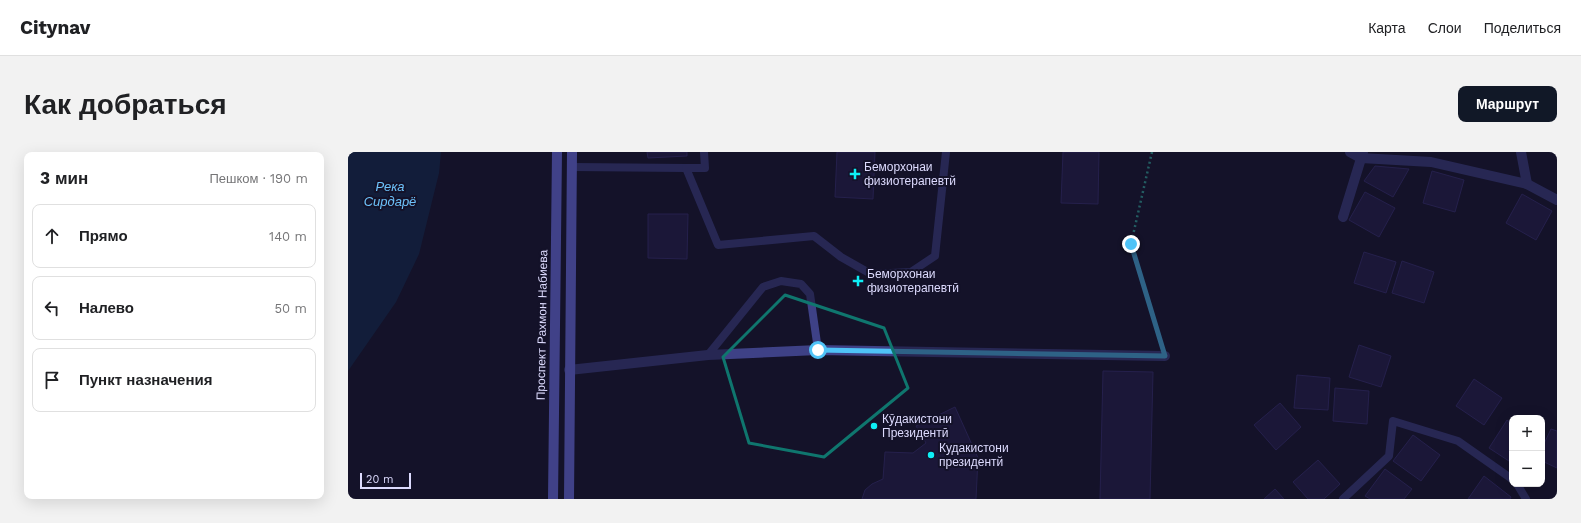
<!DOCTYPE html>
<html lang="ru">
<meta charset="utf-8">
<style>
:root{--surface:#fff;--page:#f2f2f2;--text:#202124;--muted:#757577;--line:#e0e0e0;--accent:#111827}
body{margin:0;font-family:"Work Sans",sans-serif;background:var(--page);color:var(--text)}
.controls{position:absolute;right:12px;bottom:12px;display:grid;overflow:hidden;border-radius:8px;box-shadow:0 4px 16px #0002}
.controls button{width:36px;height:36px;display:grid;place-items:center;padding:0;border:0;border-bottom:1px solid var(--line);background:var(--surface);color:var(--text);font:20px sans-serif}
.scale{position:absolute;left:12px;bottom:10px;width:51px;box-sizing:border-box;padding-left:4px;border:2px solid #dddbfe;border-top:0;font-size:11px;line-height:14px;white-space:nowrap;color:#dddbfe;-webkit-text-stroke:3px #141229;paint-order:stroke}
.stop{position:absolute;width:12px;height:12px;margin:-9px;border:3px solid #4fc3f7;border-radius:50%;background:#fff}
.stop.end{background:#4fc3f7;border-color:#fff;box-shadow:0 1px 4px #0008}
.list{margin:0;padding:0;list-style:none}
h2{display:flex;justify-content:space-between;align-items:center;height:52px;margin:0;padding:0 16px;font-size:17px}
h2 small{font-size:13px;font-weight:400;color:var(--muted)}
.list li{display:grid;grid-template-columns:26px 1fr auto;gap:12px;align-items:center;box-sizing:border-box;height:64px;margin:0 8px 8px;padding:0 8px;border:1px solid var(--line);border-radius:8px}
.list b{display:block;font-size:15px;white-space:nowrap}
.list em{font-size:13px;font-style:normal;color:var(--muted)}
.icon{flex:none;width:22px;height:22px;fill:none;stroke:currentColor;stroke-width:2;stroke-linecap:round;stroke-linejoin:round}
.map{position:relative;flex:none;width:1209px;height:347px;overflow:hidden;border-radius:8px}
header{display:flex;align-items:center;gap:24px;box-sizing:border-box;height:56px;padding:0 20px;background:var(--surface);border-bottom:1px solid var(--line)}
header strong{font-size:19px}
nav{display:flex;gap:22px;margin-inline-start:auto;font-size:14px}
.intro{display:flex;align-items:center;justify-content:space-between;box-sizing:border-box;height:96px;padding:0 24px}
h1{margin:0;font-size:28px}
.button{padding:10px 18px;border-radius:8px;background:var(--accent);color:#fff;font-size:14px;font-weight:700}
main{display:flex;gap:24px;padding:0 24px}
aside{flex:1;background:var(--surface);border-radius:8px;box-shadow:0 4px 16px #0002}
.map>svg:first-child{display:block}
</style>
<header>
<strong>Citynav</strong>
<nav><a>Карта</a><a>Слои</a><a>Поделиться</a></nav>
</header>
<div class="intro"><h1>Как добраться</h1><a class="button">Маршрут</a></div>
<main>
<aside>
<h2>3 мин<small>Пешком · 190 m</small></h2>
<ul class="list">
<li><svg class="icon" aria-label="ahead" viewBox="0 0 24 24"><path d="M12 20V5M6 11l6-6 6 6"/></svg><div><b>Прямо</b></div><em>140 m</em></li>
<li><svg class="icon" aria-label="left" viewBox="0 0 24 24"><path d="M17 20v-9H6M10 6l-5 5 5 5"/></svg><div><b>Налево</b></div><em>50 m</em></li>
<li><svg class="icon" aria-label="arrive" viewBox="0 0 24 24"><path d="M6 21V4h12l-3 4 3 4H6"/></svg><div><b>Пункт назначения</b></div></li>
</ul>
</aside>
<div class="map">
<svg width="1209" height="347" viewBox="0 0 1209 347">
<rect width="100%" height="100%" fill="#141229"/>
<path fill="#112c4e" d="M0,0H93L91,21L71,102L48,150L0,219Z"/>
<g fill="#241e4a" stroke="#3a3175">
<path d="M299,0H339V4L300,6Z"/>
<path d="M489,0H527L525,47L487,45Z"/>
<path d="M715,0H751L750,52L713,51Z"/>
<path d="M1027,14L1061,17L1045,45L1016,29Z"/>
<path d="M1084,19L1116,28L1107,60L1075,51Z"/>
<path d="M1017,40L1047,56L1031,85L1001,68Z"/>
<path d="M1174,42L1204,59L1188,88L1158,71Z"/>
<path d="M300,62H340L339,107L300,106Z"/>
<path d="M1016,100L1048,110L1038,141L1006,131Z"/>
<path d="M1054,109L1086,120L1076,151L1044,141Z"/>
<path d="M1011,193L1043,204L1033,235L1001,225Z"/>
<path d="M755,219L805,220L802,347H752Z"/>
<path d="M949,223L982,226L980,258L946,256Z"/>
<path d="M1126,227L1154,246L1136,273L1108,254Z"/>
<path d="M987,236L1021,239L1019,272L985,269Z"/>
<path d="M932,251L953,275L928,298L906,273Z"/>
<path d="M607,255L630,306L628,347H514L517,338L524,332L535,327L537,300L565,301L578,291L568,274Z"/>
<path d="M1159,268L1164,272V311L1141,296Z"/>
<path d="M1203,277L1209,279V316L1194,309V296Z"/>
<path d="M1065,283L1092,303L1073,329L1045,309Z"/>
<path d="M970,308L992,332L976,347H960L945,330Z"/>
<path d="M1037,317L1064,337L1056,347H1022L1017,344Z"/>
<path d="M1136,324L1163,345L1162,347H1120Z"/>
<path d="M927,337L936,347H916Z"/>
</g>
<g fill="none" stroke-linecap="round" stroke-linejoin="round">
<path stroke="#35b8a7" stroke-width="2.5" stroke-dasharray="2 3" stroke-linecap="butt" d="M804,0L783,92L813,190"/>
<g stroke="#3e4186" stroke-width="8">
<path d="M224,15L338,16L370,93L466,84L493,105L523,122L563,120L587,104L598,0"/>
<path d="M338,16H357L356,0"/>
<path d="M360,203L415,135L433,129L453,132L462,142L470,198"/>
<path d="M1169,332L1178,347"/>
<path d="M995,347L1041,304L1045,269L1110,289L1164,327"/>
</g>
<g stroke="#3e4186" stroke-width="10">
<path d="M1002,0L1013,6L1083,10L1179,32L1209,48"/>
<path d="M1173,0L1179,32"/>
<path d="M995,65L1015,0"/>
<path d="M221,218L360,203L470,198L817,204"/>
</g>
<g stroke="#767bfa" stroke-width="10">
<path d="M205,347L209,0"/>
<path d="M221,347L224,0"/>
</g>
</g>
<g fill="none" stroke-linecap="round" stroke-linejoin="round">
<path stroke="#4fc3f7" stroke-width="5" d="M470,198L817,204L783,92"/>
</g>
<path d="M0 0H1209V347H0ZM437,143L536,176L560,236L476,305L401,291L375,205Z" fill="#141229" fill-opacity=".55" fill-rule="evenodd"/>
<path fill="none" stroke="#0f766e" stroke-width="3" stroke-linejoin="round" d="M437,143L536,176L560,236L476,305L401,291L375,205Z"/>
<g fill="#0eeff6" stroke="#141229" stroke-width="1.5">
<path d="M505 16h4v4h4v4h-4v4h-4v-4h-4v-4h4z"/>
<path d="M508 123h4v4h4v4h-4v4h-4v-4h-4v-4h4z"/>
<circle cx="526" cy="274" r="4"/>
<circle cx="583" cy="303" r="4"/>
</g>
<g text-anchor="middle" dominant-baseline="central" stroke-width="4" stroke-linejoin="round" paint-order="stroke">
<g font-size="12" fill="#dddbfe" stroke="#141229" text-anchor="start">
<text x="516" y="15">Беморхонаи<tspan x="516" dy="14">физиотерапевтй</tspan></text>
<text x="519" y="122">Беморхонаи<tspan x="519" dy="14">физиотерапевтӣ</tspan></text>
<text x="534" y="267">Кӯдакистони<tspan x="534" dy="14">Президентӣ</tspan></text>
<text x="591" y="296">Кудакистони<tspan x="591" dy="14">президентй</tspan></text>
</g>
<g font-size="12" fill="#dddbfe" stroke="#141229">
<text transform="translate(194 173) rotate(-89)">Проспект Рахмон Набиева</text>
</g>
<g font-size="13" font-style="italic" fill="#6dc2fa" stroke="#141229">
<text x="42" y="34">Река<tspan x="42" dy="15">Сирдарё</tspan></text>
</g>
</g>
</svg>
<div class="controls">
<button>+</button>
<button>−</button>
</div>
<div class="scale">20 m</div>
<div class="stop" style="left:470px;top:198px"></div>
<div class="stop end" style="left:783px;top:92px"></div>
</div>
</main>
